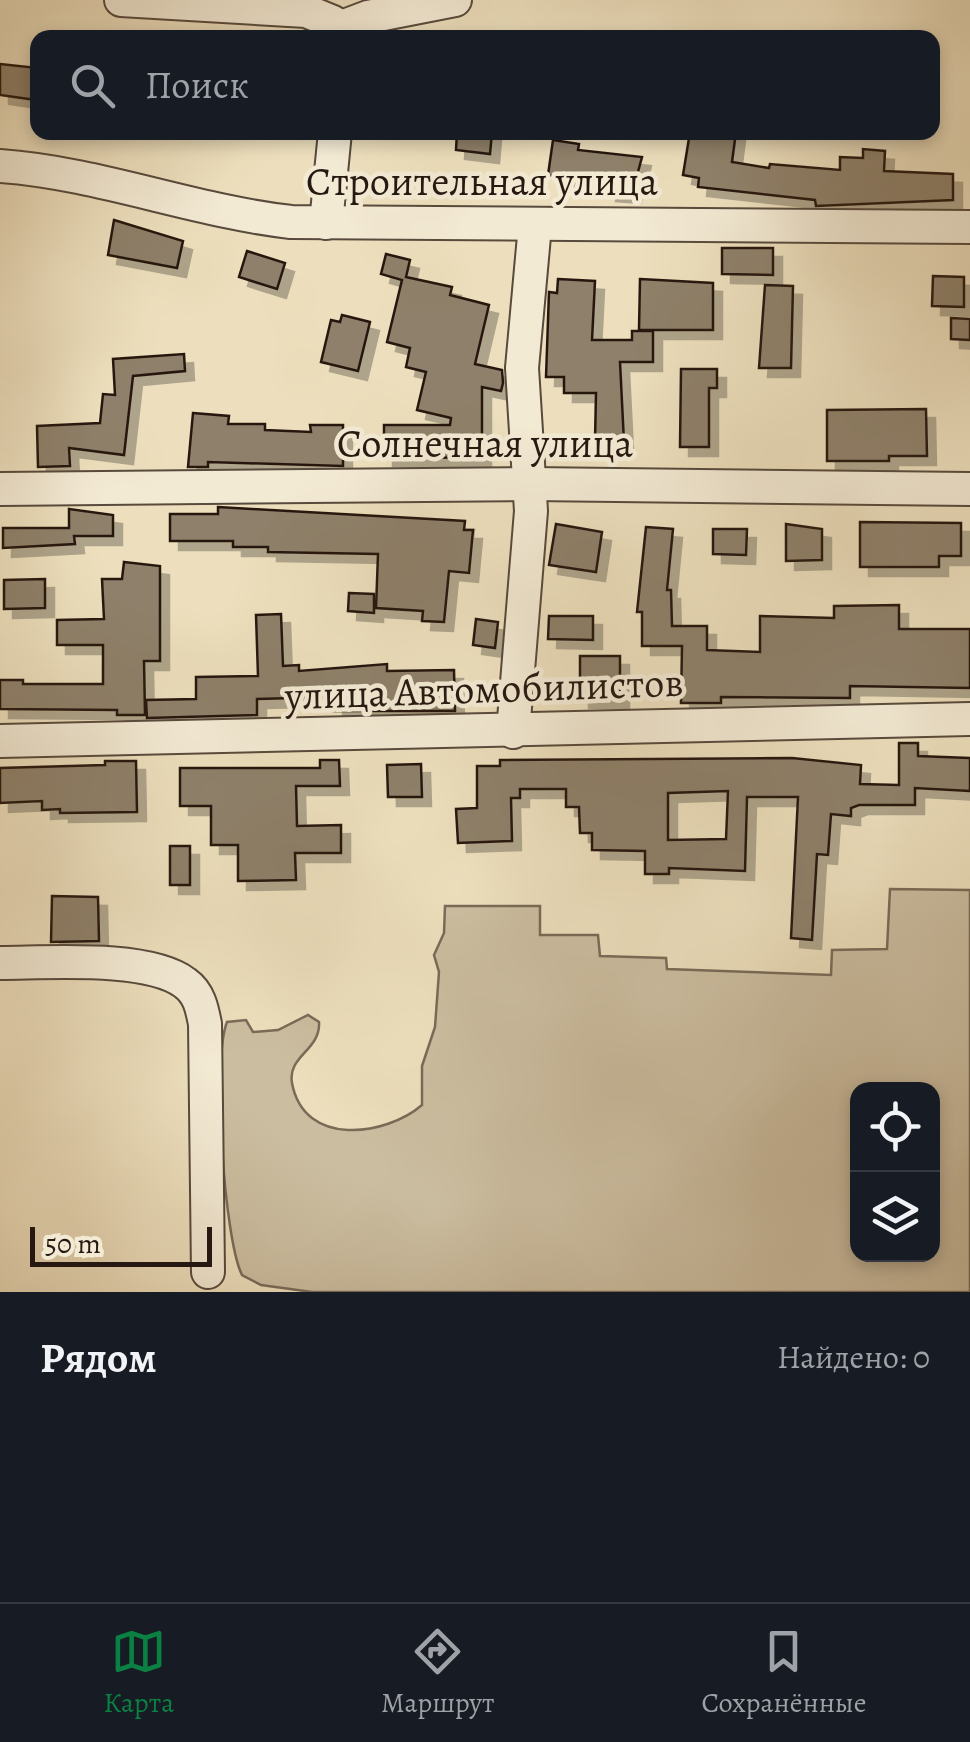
<!DOCTYPE html>
<html lang="ru">
<meta charset="utf-8">
<style>
:root{--surface:#171b24;--page:#20242c;--text:#f1f3f6;--muted:#9ea1a6;--line:#363941;--accent:#0b8043}
body{margin:0;font-family:Alegreya,serif;background:var(--page);color:var(--text)}
.controls{position:absolute;right:30px;bottom:30px;display:grid;overflow:hidden;border-radius:20px;box-shadow:0 5px 15px #0003}
.controls button{width:90px;height:90px;display:grid;place-items:center;padding:0;border:0;border-bottom:2px solid var(--line);background:var(--surface);color:var(--text);font:50px sans-serif}
.scale{position:absolute;left:30px;bottom:25px;width:182px;box-sizing:border-box;padding-left:10px;border:5px solid #271911;border-top:0;font-size:28px;line-height:35px;white-space:nowrap;color:#271911;-webkit-text-stroke:8px #f3ead4;paint-order:stroke}
.list{margin:0;padding:0;list-style:none}
h2{display:flex;justify-content:space-between;align-items:center;height:130px;margin:0;padding:0 40px;font-size:42px}
h2 small{font-size:32px;font-weight:400;color:var(--muted)}
.icon{flex:none;width:55px;height:55px;fill:none;stroke:currentColor;stroke-width:2;stroke-linecap:round;stroke-linejoin:round}
.map{position:relative;flex:none;width:970px;height:1292px;overflow:hidden}
.search{position:absolute;background:var(--surface);box-shadow:0 5px 15px #0003;left:30px;right:30px;top:30px;height:110px;display:flex;align-items:center;gap:25px;box-sizing:border-box;padding:0 35px;border-radius:20px;color:var(--muted);font-size:38px}
.sheet{height:310px;background:var(--surface)}
nav{display:flex;justify-content:space-around;align-items:center;box-sizing:border-box;height:140px;border-top:2px solid var(--line);background:var(--surface);font-size:28px;color:var(--muted)}
nav a{display:grid;justify-items:center;gap:5px}
nav .on{color:var(--accent)}
.map>svg:first-child{display:block}
</style>
<div class="map">
<svg width="970" height="1292" viewBox="0 0 970 1292">
<defs>
<filter id="shadow"><feDropShadow dx="9" dy="9" stdDeviation="0" flood-color="#0004"/></filter>
</defs>
<rect width="100%" height="100%" fill="#eddfbd"/>
<filter id="stains"><feTurbulence type="fractalNoise" baseFrequency=".002" numOctaves="4"/><feColorMatrix values="0 0 0 0 .2 0 0 0 0 .09 0 0 0 0 .02 0 0 0 .5 -.17"/></filter>
<radialGradient id="worn" r=".72"><stop offset=".6" stop-color="#630" stop-opacity="0"/><stop offset="1" stop-color="#630" stop-opacity=".3"/></radialGradient>
<path fill="#cbbda0" stroke="#796b58" stroke-width="2.5" fill-rule="evenodd" d="M890,889L970,890V1292H312L261,1285L242,1275C224,1239 212,1059 227,1022L246,1020L253,1032L278,1030L308,1015L319,1022C321,1050 287,1056 292,1083C304,1148 386,1136 422,1105V1066L435,1027L439,972L434,955L444,933L445,906H540V935H598L600,956L666,958L667,969L831,975L832,950L887,949ZM858,1090H932V1254H858Z"/>
<g fill="#8e806a" stroke="#271911" stroke-width="2.5" fill-rule="evenodd" filter="url(#shadow)">
<path d="M0,64L38,68L36,100L0,95Z"/>
<path d="M457,132H492L490,154L456,150Z"/>
<path d="M690,132H736L732,162L769,168L770,164L840,170V157L863,158V149L885,151L884,171L953,174V200L816,206L815,200L698,187L699,178L683,175Z"/>
<path d="M553,140L579,144L578,150L642,157L632,194L607,192L608,184L548,175Z"/>
<path d="M114,220L183,241L177,268L108,255Z"/>
<path d="M722,248H773V275L722,274Z"/>
<path d="M247,251L285,263L277,289L239,277Z"/>
<path d="M386,254L410,260L406,277L452,287L450,295L489,305L475,364L502,370L503,383L501,391L482,387V458L384,457V425H450L451,418L417,410L426,372L406,367L410,348L387,342L402,280L381,274Z"/>
<path d="M933,276L964,277V307L932,306Z"/>
<path d="M558,279L595,281L592,340H632V331H653V362H620L624,442L595,441L596,393H564V377H546L549,292L557,293Z"/>
<path d="M640,279L713,283V330H639Z"/>
<path d="M765,285L793,286L791,368H759Z"/>
<path d="M342,315L370,322L358,371L321,362L331,320L340,322Z"/>
<path d="M951,318L970,319V340L951,339Z"/>
<path d="M184,354L185,371L133,376L124,455L69,448L70,466L38,467L37,426L100,423L103,394L115,395L113,359Z"/>
<path d="M681,369H717V388H709V447H680Z"/>
<path d="M926,409L927,456H889V461H827V410Z"/>
<path d="M193,413L229,416L228,424H265V430L311,432L310,425H343V466L208,462V467H188Z"/>
<path d="M218,507L465,521L464,530H473L469,573L449,571L444,622L422,621L423,611L376,608L378,554L268,552V547H233V541H170V514H218Z"/>
<path d="M69,509L113,515V536H74L75,544L3,548V528H69Z"/>
<path d="M860,522L961,523V556H939V567H860Z"/>
<path d="M556,524L602,532L596,572L549,565Z"/>
<path d="M786,524L822,529V560L786,561Z"/>
<path d="M646,527L673,529L667,590H671L672,626H707V650L760,652V616L834,618V606L899,605V629H970V688L850,686V698L721,697V703H681L682,646H642V612H637Z"/>
<path d="M713,529H747L746,555L713,554Z"/>
<path d="M124,562L160,566V661H144L145,715H117V710L0,709V680H23V684H103V645H57V620L104,619L102,579H122Z"/>
<path d="M45,579V608L4,609V580Z"/>
<path d="M349,593L374,594V613L348,611Z"/>
<path d="M281,614L283,666L299,665V671L387,664V671L454,670L455,711H334V697L257,699V715L147,718L146,700L196,699V677L258,676L256,615Z"/>
<path d="M549,616H593V640L548,639Z"/>
<path d="M476,619L498,622L495,648L473,645Z"/>
<rect x="580" y="656" width="40" height="43"/>
<path d="M899,743H918V756L970,758V791L915,788V805H859L851,808V816L831,814L828,855L817,854L812,940L791,938L798,797H747L745,871L669,868V874H645V851L592,850V833H580L579,807H566V789H520V798H511L512,841L458,843L456,809L477,808V766H500V760L792,758L861,765L860,784L899,785ZM728,791L726,839L668,840V793Z"/>
<path d="M320,760H339L340,786H296L297,826L341,825V853H295L296,880L238,881V845H211V806H180V768H320Z"/>
<path d="M105,761H136L137,812L60,813V809L42,810V801L0,803V768L105,765Z"/>
<path d="M421,764L422,797H388L387,765Z"/>
<rect x="170" y="846" width="20" height="39"/>
<path d="M52,896L98,897L99,941L51,942Z"/>
</g>
<g fill="none" stroke-linecap="round" stroke-linejoin="round">
<defs>
<g id="minor">
<path d="M121,0L306,11L333,22L344,38"/>
<path d="M339,28L368,17L455,0"/>
<path d="M0,166C99,173 193,211 291,222L970,227"/>
<path d="M326,223L335,132"/>
<path d="M0,489L531,484L970,489"/>
<path d="M513,732L531,511L522,368L535,225"/>
<path d="M0,741L970,719"/>
<path d="M0,963C47,963 148,955 185,983C199,993 202,1008 205,1024L208,1272"/>
</g>
</defs>
<use href="#minor" stroke="#584a3c" stroke-width="36"/>
<use href="#minor" stroke="#f3ead4" stroke-width="32"/>
</g>
<g text-anchor="middle" dominant-baseline="central" stroke-width="9" stroke-linejoin="round" paint-order="stroke">
<g font-size="40" fill="#271911" stroke="#f3ead4">
<text x="482" y="181">Строительная улица</text>
<text x="485" y="443">Солнечная улица</text>
<text transform="translate(484 689) rotate(-2)">улица Автомобилистов</text>
</g>
</g>
<rect width="100%" height="100%" filter="url(#stains)"/>
<rect width="100%" height="100%" fill="url(#worn)"/>
</svg>
<div class="controls">
<button><svg class="icon" aria-label="locate" viewBox="0 0 24 24"><circle cx="12" cy="12" r="6"/><path d="M12 2v4M12 18v4M2 12h4M18 12h4"/></svg></button>
<button><svg class="icon" aria-label="layers" viewBox="0 0 24 24"><path d="M12 4l9 5-9 5-9-5zM3 14l9 5 9-5"/></svg></button>
</div>
<div class="scale">50 m</div>
<div class="search"><svg class="icon" aria-label="search" viewBox="0 0 24 24"><circle cx="10" cy="10" r="6"/><path d="M15 15l6 6"/></svg>Поиск</div>
</div>
<section class="sheet">
<h2>Рядом<small>Найдено: 0</small></h2>
<ul class="list">
</ul>
</section>
<nav>
<a class="on"><svg class="icon" aria-label="map" viewBox="0 0 24 24"><path d="M3 6l6-2 6 2 6-2v14l-6 2-6-2-6 2zM9 4v14M15 6v14"/></svg>Карта</a>
<a><svg class="icon" aria-label="directions" viewBox="0 0 24 24"><path d="M12 3l9 9-9 9-9-9zM9 14v-3h6M13 9l2 2-2 2"/></svg>Маршрут</a>
<a><svg class="icon" aria-label="saved" viewBox="0 0 24 24"><path d="M7 4h10v16l-5-4-5 4z"/></svg>Сохранённые</a>
</nav>
